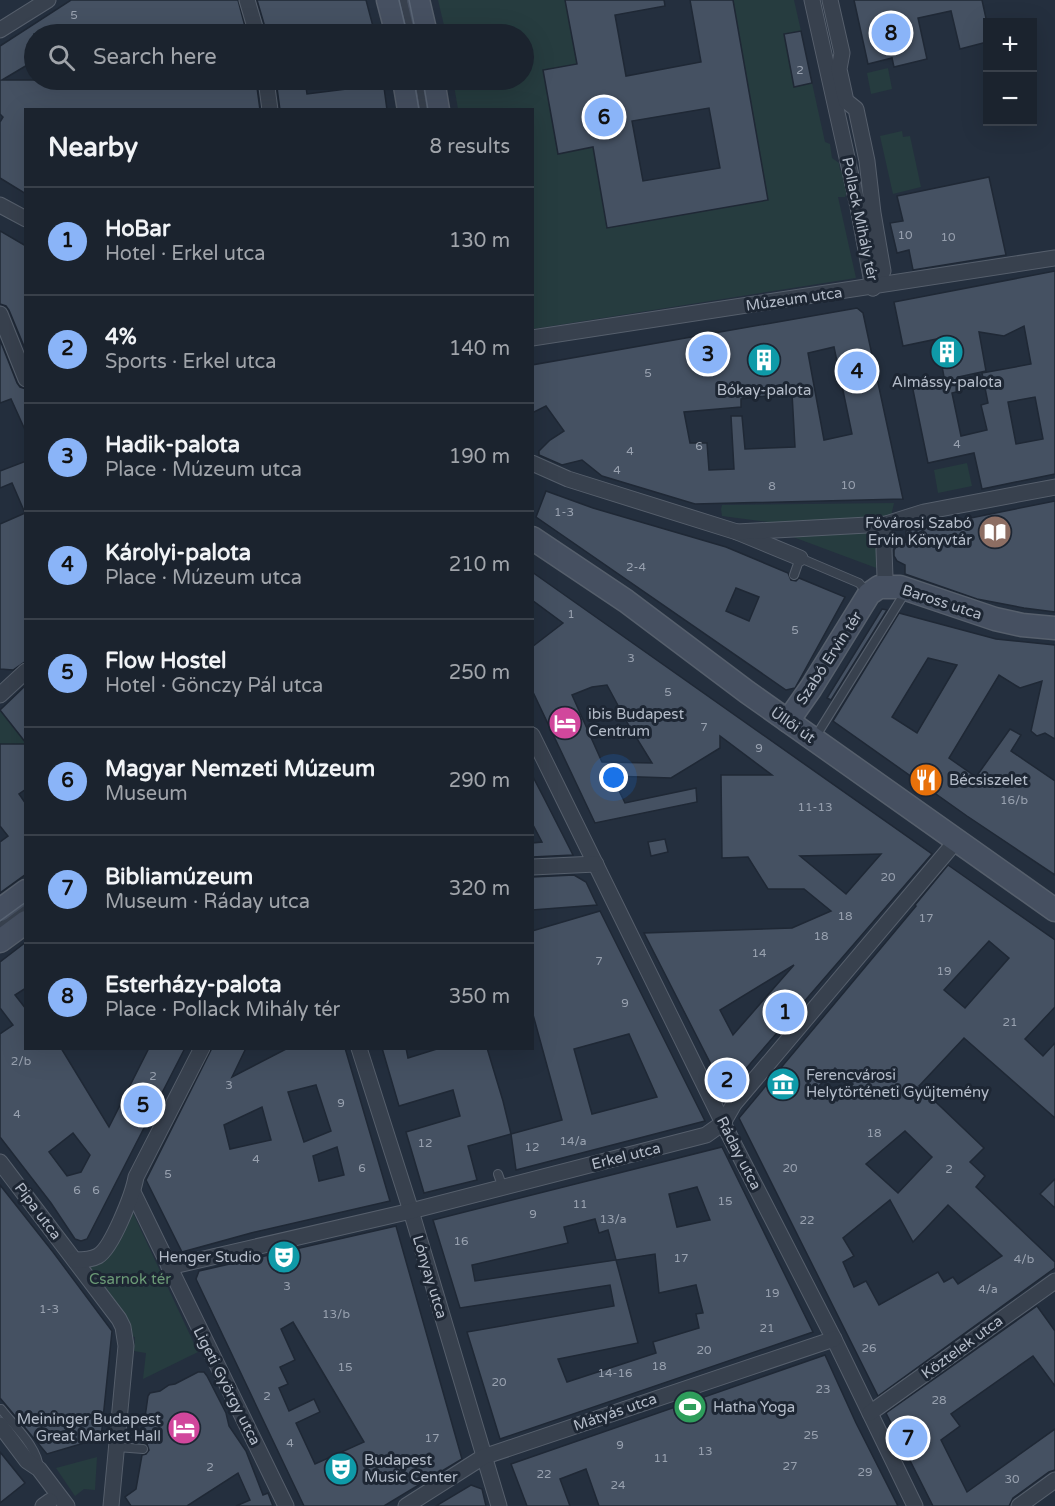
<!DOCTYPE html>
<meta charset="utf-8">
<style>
:root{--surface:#1b232e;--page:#282f3a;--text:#f1f3f6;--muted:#a0a4aa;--line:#39404a;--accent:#8ab4f8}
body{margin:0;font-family:"Varela Round",sans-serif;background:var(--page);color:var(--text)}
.controls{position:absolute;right:18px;top:18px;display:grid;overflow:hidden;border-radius:0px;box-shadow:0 6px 24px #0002}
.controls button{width:54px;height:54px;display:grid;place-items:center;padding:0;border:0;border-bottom:2px solid var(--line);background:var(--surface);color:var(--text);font:30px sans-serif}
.you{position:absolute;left:614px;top:778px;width:21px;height:21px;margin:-15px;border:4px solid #fff;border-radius:50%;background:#1a73e8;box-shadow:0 0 0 9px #1a73e833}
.badge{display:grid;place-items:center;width:39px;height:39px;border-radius:50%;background:var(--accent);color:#111;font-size:20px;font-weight:700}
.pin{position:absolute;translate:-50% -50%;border:3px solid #fff;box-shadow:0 2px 6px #0006}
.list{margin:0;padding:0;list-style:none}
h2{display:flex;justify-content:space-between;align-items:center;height:78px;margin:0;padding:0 24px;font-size:26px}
h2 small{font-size:20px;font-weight:400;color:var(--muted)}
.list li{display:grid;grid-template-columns:39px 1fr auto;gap:18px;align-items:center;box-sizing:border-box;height:108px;padding:0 24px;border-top:2px solid var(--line)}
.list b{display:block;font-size:22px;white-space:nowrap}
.list p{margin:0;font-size:20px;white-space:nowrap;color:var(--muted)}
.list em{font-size:20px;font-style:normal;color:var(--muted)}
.icon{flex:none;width:33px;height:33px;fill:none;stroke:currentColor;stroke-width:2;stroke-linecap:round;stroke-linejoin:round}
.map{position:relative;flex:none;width:1055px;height:1506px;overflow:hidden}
.search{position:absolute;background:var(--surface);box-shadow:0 6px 24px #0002;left:24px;top:24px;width:510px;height:66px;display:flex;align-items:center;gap:15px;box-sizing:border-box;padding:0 21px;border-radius:33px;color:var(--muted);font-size:22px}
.panel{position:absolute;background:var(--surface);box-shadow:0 6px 24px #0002;left:24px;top:108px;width:510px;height:942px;border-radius:0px}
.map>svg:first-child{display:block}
</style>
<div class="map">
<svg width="1055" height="1506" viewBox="0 0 1055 1506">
<rect width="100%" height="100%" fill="#242f3e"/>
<g fill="#263c3f">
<path d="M438,0H565L577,64L543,70L557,150L558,153L593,147L607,228L768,200L733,0H794L801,31L784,35L794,86L812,83L825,142L830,144L832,158L839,163L840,170L848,176L849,185L845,197H838L856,278L533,329L532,110L458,109L453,80H524V34H446Z"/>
<path d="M888,68L892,89L871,94L867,73Z"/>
<path d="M902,131L903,137L910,136L921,187L893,194L880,136Z"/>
<path d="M967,463L972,486L938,493L934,470Z"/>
<path d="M894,503L879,569L785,534L783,524L722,516L721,509L722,505Z"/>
<path d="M0,710L26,743L25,776L0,791Z"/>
<path d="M132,1211L198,1352L143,1379L146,1353L134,1351L135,1337L129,1336L84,1267Z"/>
<path d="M97,1457L95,1490L84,1489L75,1496L56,1468Z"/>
</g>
<g fill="#455162" stroke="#1f2835" stroke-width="1.5" fill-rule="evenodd">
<path d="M71,0H238L247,34H209L206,28L196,34H93L89,27L76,34H34V61L2,80H256L260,110H26V194L0,178V122L3,117L0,114V46Z"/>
<path d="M257,0H366L375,34H267Z"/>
<path d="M565,0H664L665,6L615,15L626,76L701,62L690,0H733L768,200L607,228L593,147L558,154L543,70L577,64ZM709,108L720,168L643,181L632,121Z"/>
<path d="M854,0H982L987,23V42L960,49L951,11L918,18L927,59L894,67L892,58L868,64Z"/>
<path d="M801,31L812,83L794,87L784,34Z"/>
<path d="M276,80H305L307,94L354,88L353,80H383L387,110H280Z"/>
<path d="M989,177L1006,255L913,270L909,250L897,253L890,223L903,221L897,196Z"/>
<path d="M0,231L26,246V351L9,310L6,306L0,304Z"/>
<path d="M1055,271V474L982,489L974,453L928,463L912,385L944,377L937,339L903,346L894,302ZM1024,326L1031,364L982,373L988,403L981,405L987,430L961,436L952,393L960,391L958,377L986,371L979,332L1004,336ZM1035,397L1043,439L1016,444L1008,402Z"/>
<path d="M857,308L863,313L903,499L695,504L602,476L582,460L562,465L539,455V451L550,440L564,431L546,406L532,413V365ZM834,347L852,434L824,440L808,353ZM792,393L795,447L745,449L742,416H731L734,469L709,470L707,443H690L684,412L741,407V399Z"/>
<path d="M0,340L17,383L20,387L26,389V432L11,399L0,403Z"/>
<path d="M26,461V661L13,670L0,669V524L25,513L12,483L0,488V471Z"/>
<path d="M546,491L593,508L726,547L788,573L791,580L796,581L799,578L845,597L795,688L786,690L536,517ZM736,588L759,597L749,621L726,611Z"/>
<path d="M1055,501V612L1024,608L977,599L905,574V565L897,561L894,556V550L898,544L906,542V531Z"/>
<path d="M532,572L932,854L731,1086H722L644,933L792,928L831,911L804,889H768L748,857L722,858L721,775H772L720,736V748L671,778L612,776L625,803L696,788L697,802L595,823L532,690V647L563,623L532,600ZM607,685L628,724L652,763L602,762L572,695L592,687ZM881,854L846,894L800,856ZM794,965L733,1035L720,1010Z"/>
<path d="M882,609L887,610L831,700L827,698Z"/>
<path d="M899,613L996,639L1055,645V739L1045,733L1037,736L1031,731L1042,681L1020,688L999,675L949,758L976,777L1010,729L1021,735L1011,751L1055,781V875L967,816L833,721ZM928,658L957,665L917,733L892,717Z"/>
<path d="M26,685V743L0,710Z"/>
<path d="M0,744H26V789L19,794L26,804V874L0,893V842L8,836L0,826Z"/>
<path d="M532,775L545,800L573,855L532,857V843L542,842L532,823Z"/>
<path d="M665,839L668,852L651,856L648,842Z"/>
<path d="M948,865L1055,940V1007L1025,1039L1043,1056L1055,1043V1118L964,1038L919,1086L984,1148L970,1162L985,1176L976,1187L1055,1262V1268L878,1396L739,1118L916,906L915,905ZM989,941L1009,958L965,1008L944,990ZM835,1068L853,1084L837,1101L819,1086ZM905,1131L932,1157L898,1193L866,1164ZM890,1200L913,1242L948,1205L1002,1256L958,1284L953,1277L944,1282L938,1272L879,1305L866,1281L854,1287L843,1262L854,1256L843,1238Z"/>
<path d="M574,875L586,882L597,905L532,910V877Z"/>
<path d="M600,911L705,1121L516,1170L511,1134L562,1120L532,1011V931ZM629,1034L657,1097L592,1114L574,1049Z"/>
<path d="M26,942V988L15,995L26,1009V1048H61L109,1127L149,1048H185L87,1239L81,1241L75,1239L51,1203L0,1137V1034L13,1025L0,1008V962ZM73,1133L90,1155L81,1172L67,1176L49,1152Z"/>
<path d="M212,1048H246L232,1077L288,1048H345L390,1201L251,1233L182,1252L146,1180ZM316,1085L331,1131L304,1142L288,1092ZM262,1107L271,1140L230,1149L224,1125ZM337,1147L344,1175L319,1181L313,1156Z"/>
<path d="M382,1048H406L408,1058L440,1048H487L503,1101L511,1134L468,1146L477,1180L424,1193L406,1132L460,1116L453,1090L399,1106Z"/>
<path d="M722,1147L813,1332L500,1439L467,1332L614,1306L610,1285L460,1308L433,1220ZM697,1187L710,1220L677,1227L669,1194ZM595,1219L599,1233L608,1230L616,1260L475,1281L472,1265L568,1243L564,1227ZM655,1254L659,1293L696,1285L703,1313L696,1314L699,1328L653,1342L656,1353L567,1382L558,1359L638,1343L616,1260Z"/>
<path d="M1055,1179V1208L1040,1194Z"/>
<path d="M0,1185L53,1252L112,1331L101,1438L47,1454L0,1398Z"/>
<path d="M396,1226L462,1459L384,1506H304L196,1279L199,1271ZM293,1322L364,1442L315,1464L296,1423L320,1412L314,1399L289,1411L279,1388L288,1384L280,1367L295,1360L281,1329Z"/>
<path d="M1037,1306L1055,1331V1386L1033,1356L951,1414L960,1426L941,1440L967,1492L1055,1429V1470L1049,1472L1013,1498L1009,1506H933L886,1413Z"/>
<path d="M825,1355L856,1423L898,1506H599L586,1469L560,1479L570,1506H527L511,1464Z"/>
<path d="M198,1372H204L207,1376L226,1413L229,1426L246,1451L263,1495L268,1493L273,1506H236L250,1500L238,1473L187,1506H131L125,1497L136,1489L142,1455L146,1454L149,1450L147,1444L142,1443V1439L148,1396L150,1393L160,1391L169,1385L175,1384Z"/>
<path d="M0,1452L25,1483L0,1503Z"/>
<path d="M471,1485L482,1489L486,1506H436Z"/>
</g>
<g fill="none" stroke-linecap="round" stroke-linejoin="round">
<defs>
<g id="lane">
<path d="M403,0L412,34"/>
<path d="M419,80L424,110"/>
<path d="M794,575L800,558L859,583L868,593"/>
<path d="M816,736L906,591"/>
<path d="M0,926L26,907"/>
<path d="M498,1174L503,1188"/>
<path d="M1,1409C14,1426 38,1447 39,1469"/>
<path d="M117,1447L143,1449"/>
</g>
<g id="street">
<path d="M247,0L257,34"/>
<path d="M812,0L858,207L873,288"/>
<path d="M830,0L842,53L839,69L846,101L856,109L867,161L873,213L883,271L873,288"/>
<path d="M0,30L48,0"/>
<path d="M266,80L270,110"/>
<path d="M0,205L26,219"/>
<path d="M0,314L26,379"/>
<path d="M532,338L1055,258"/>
<path d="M532,463L568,479L737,532L800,558"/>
<path d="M737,532L886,524L924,512L1055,487"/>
<path d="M885,577L884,550L886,524"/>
<path d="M0,695L26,671"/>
<path d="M532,735L723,1123L834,1339L915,1506"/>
<path d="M532,867L596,864"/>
<path d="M359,1048L411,1211L499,1506"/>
<path d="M0,1162L119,1319L123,1327L126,1346L111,1506"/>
<path d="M133,1192L286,1506"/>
<path d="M75,1260C83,1260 91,1260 98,1256C112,1248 133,1194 136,1177L202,1048"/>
<path d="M169,1267L411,1211L706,1135L723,1123L734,1104L956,841"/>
<path d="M870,1413L1055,1281"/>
<path d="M0,1425L27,1461L39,1469L67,1506"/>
<path d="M43,1506L50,1501"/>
<path d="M406,1506L483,1457L834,1339"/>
<path d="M1019,1506L1055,1480"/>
</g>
<g id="secondary">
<path d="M388,0L397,34"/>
<path d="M418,0L426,34"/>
<path d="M404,80L409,110"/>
<path d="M433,80L438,110"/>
<path d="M532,538L626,601L747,692L1055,910"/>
<path d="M788,721L811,688L869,594L879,587H900L995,619L1022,625L1055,628"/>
<path d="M0,910L26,891"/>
<path d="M0,941L26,922"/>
</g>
</defs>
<use href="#lane" stroke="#565f6c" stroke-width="10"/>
<use href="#street" stroke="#565f6c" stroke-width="17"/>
<use href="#secondary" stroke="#565f6c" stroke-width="25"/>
<use href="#lane" stroke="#38414e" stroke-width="8"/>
<use href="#street" stroke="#38414e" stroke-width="15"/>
<use href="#secondary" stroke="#465061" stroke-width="22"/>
<g stroke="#5a6575" stroke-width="1.5">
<path d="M399,0L407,34"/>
<path d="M409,0L416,34"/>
<path d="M414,80L419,110"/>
<path d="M423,80L428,110"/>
<path d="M0,921L26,902"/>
</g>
</g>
<defs>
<symbol id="building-disc" viewBox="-11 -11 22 22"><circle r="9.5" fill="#0f9aa8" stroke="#1d2633"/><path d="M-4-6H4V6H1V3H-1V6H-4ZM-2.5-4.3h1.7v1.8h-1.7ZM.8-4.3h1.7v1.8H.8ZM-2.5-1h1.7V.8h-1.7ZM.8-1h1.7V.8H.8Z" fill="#fff"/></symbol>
<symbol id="library-disc" viewBox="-11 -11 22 22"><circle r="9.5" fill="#8d6e63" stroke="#1d2633"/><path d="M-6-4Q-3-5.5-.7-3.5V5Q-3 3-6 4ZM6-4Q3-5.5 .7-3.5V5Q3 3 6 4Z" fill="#fff"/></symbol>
<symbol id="hotel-disc" viewBox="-11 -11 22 22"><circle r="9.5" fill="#d1479c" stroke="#1d2633"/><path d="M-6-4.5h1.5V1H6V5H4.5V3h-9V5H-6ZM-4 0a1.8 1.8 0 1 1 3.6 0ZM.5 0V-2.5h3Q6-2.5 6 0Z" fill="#fff"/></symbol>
<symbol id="restaurant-disc" viewBox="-11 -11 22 22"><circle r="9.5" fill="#e8710a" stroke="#1d2633"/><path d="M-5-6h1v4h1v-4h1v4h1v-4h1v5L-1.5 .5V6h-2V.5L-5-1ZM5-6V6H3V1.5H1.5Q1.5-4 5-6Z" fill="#fff"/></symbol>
<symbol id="museum-disc" viewBox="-11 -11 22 22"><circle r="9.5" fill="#0f9aa8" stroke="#1d2633"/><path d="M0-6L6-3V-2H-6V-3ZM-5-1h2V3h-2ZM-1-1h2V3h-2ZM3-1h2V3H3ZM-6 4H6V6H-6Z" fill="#fff"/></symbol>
<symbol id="theatre-disc" viewBox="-11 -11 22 22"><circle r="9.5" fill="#0f9aa8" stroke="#1d2633"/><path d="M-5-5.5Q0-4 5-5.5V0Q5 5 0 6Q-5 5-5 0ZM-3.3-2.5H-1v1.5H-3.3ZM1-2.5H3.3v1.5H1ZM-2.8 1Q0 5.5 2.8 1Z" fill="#fff"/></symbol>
<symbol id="stadium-disc" viewBox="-11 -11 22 22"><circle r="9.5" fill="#2e9e5b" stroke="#1d2633"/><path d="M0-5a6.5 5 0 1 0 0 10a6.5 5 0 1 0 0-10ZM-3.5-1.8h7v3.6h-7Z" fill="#fff"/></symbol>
</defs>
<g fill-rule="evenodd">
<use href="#building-disc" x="928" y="333" width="38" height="38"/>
<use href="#building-disc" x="745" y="341" width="38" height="38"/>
<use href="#library-disc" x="976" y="513" width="38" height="38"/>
<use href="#hotel-disc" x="546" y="704" width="38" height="38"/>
<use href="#restaurant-disc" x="907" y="761" width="38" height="38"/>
<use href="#museum-disc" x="764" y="1065" width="38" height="38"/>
<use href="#theatre-disc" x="265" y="1238" width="38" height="38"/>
<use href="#stadium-disc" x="671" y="1388" width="38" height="38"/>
<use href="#hotel-disc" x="165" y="1409" width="38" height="38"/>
<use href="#theatre-disc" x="322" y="1450" width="38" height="38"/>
</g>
<g text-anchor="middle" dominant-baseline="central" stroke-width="6" stroke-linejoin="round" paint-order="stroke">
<g font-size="12" fill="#98a1af">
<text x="74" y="15">5</text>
<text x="800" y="70">2</text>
<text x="905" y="235">10</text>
<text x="948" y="237">10</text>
<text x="648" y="373">5</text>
<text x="957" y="444">4</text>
<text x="699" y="446">6</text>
<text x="630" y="451">4</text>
<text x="617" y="470">4</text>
<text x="848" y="485">10</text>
<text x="772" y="486">8</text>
<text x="564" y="512">1-3</text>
<text x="636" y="567">2-4</text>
<text x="571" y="614">1</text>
<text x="795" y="630">5</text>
<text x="631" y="658">3</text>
<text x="668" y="692">5</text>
<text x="704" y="727">7</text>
<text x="759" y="748">9</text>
<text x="1014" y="800">16/b</text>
<text x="815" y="807">11-13</text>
<text x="888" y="877">20</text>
<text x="845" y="916">18</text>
<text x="926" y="918">17</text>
<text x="821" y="936">18</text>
<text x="759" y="953">14</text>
<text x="599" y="961">7</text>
<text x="944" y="971">19</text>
<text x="625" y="1003">9</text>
<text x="1010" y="1022">21</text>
<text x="21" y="1061">2/b</text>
<text x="153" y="1076">2</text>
<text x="229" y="1085">3</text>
<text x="341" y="1103">9</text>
<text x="17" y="1114">4</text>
<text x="874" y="1133">18</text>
<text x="573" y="1141">14/a</text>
<text x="425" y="1143">12</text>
<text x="532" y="1147">12</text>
<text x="256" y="1159">4</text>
<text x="362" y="1168">6</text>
<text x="790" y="1168">20</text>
<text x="949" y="1169">2</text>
<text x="168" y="1174">5</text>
<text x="77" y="1190">6</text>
<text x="96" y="1190">6</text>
<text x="725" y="1201">15</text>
<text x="580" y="1204">11</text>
<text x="533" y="1214">9</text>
<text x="613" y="1219">13/a</text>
<text x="807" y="1220">22</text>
<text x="461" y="1241">16</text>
<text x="681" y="1258">17</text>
<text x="1024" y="1259">4/b</text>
<text x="287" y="1286">3</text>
<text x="988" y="1289">4/a</text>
<text x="772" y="1293">19</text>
<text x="49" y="1309">1-3</text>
<text x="336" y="1314">13/b</text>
<text x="767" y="1328">21</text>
<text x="869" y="1348">26</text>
<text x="704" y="1350">20</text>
<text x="659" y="1366">18</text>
<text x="345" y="1367">15</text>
<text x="615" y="1373">14-16</text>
<text x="499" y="1382">20</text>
<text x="823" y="1389">23</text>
<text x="267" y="1396">2</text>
<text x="939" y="1400">28</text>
<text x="811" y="1435">25</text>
<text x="432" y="1438">17</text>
<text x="290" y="1443">4</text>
<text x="620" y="1445">9</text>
<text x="705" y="1451">13</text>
<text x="661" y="1458">11</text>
<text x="790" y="1466">27</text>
<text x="210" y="1467">2</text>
<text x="865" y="1472">29</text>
<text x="544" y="1474">22</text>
<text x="1012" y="1479">30</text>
<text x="618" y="1485">24</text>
</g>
<g font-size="15" fill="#b4bcc9" stroke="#1d2633">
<text transform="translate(860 219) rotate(78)">Pollack Mihály tér</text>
<text transform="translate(794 299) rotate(-8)">Múzeum utca</text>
<text transform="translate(942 602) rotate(18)">Baross utca</text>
<text transform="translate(829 658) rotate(-57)">Szabó Ervin tér</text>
<text transform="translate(793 725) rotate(35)">Üllői út</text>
<text transform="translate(739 1153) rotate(63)">Ráday utca</text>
<text transform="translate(626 1156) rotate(-14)">Erkel utca</text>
<text transform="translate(38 1211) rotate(53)">Pipa utca</text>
<text transform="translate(430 1277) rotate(73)">Lónyay utca</text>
<text transform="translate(962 1347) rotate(-36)">Köztelek utca</text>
<text transform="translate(227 1386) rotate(63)">Ligeti György utca</text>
<text transform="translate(615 1412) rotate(-19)">Mátyás utca</text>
</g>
<g font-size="15" fill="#b4bcc9" stroke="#1d2633" text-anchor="start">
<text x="947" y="382" text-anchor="middle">Almássy-palota</text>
<text x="764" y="390" text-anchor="middle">Bókay-palota</text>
<text x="972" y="523" text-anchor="end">Fővárosi Szabó<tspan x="972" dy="17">Ervin Könyvtár</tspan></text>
<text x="588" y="714">ibis Budapest<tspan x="588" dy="17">Centrum</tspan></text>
<text x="949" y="780">Bécsiszelet</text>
<text x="806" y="1075">Ferencvárosi<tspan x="806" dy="17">Helytörténeti Gyűjtemény</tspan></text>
<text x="261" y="1257" text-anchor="end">Henger Studio</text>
<text x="713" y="1407">Hatha Yoga</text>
<text x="161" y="1419" text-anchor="end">Meininger Budapest<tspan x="161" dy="17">Great Market Hall</tspan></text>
<text x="364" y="1460">Budapest<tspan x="364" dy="17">Music Center</tspan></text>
</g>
<g font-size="15" fill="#6b9a76" stroke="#1d2633">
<text x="130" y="1279">Csarnok tér</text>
</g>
</g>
</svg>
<div class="controls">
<button>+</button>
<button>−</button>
</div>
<div class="you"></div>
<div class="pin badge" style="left:785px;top:1012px">1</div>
<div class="pin badge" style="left:727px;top:1080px">2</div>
<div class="pin badge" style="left:708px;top:354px">3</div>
<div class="pin badge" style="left:857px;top:371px">4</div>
<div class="pin badge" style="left:143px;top:1105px">5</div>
<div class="pin badge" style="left:604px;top:117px">6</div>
<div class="pin badge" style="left:908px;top:1438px">7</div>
<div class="pin badge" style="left:891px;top:33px">8</div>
<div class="search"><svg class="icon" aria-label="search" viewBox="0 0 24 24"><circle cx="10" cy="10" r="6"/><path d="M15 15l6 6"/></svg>Search here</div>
<section class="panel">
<h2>Nearby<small>8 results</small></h2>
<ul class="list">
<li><span class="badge">1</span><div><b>HoBar</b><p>Hotel · Erkel utca</p></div><em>130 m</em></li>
<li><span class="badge">2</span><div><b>4%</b><p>Sports · Erkel utca</p></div><em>140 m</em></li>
<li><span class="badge">3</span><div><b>Hadik-palota</b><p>Place · Múzeum utca</p></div><em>190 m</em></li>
<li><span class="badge">4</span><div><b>Károlyi-palota</b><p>Place · Múzeum utca</p></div><em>210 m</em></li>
<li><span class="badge">5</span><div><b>Flow Hostel</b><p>Hotel · Gönczy Pál utca</p></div><em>250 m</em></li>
<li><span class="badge">6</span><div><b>Magyar Nemzeti Múzeum</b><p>Museum</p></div><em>290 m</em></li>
<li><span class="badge">7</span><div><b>Bibliamúzeum</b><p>Museum · Ráday utca</p></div><em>320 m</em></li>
<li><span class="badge">8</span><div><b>Esterházy-palota</b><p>Place · Pollack Mihály tér</p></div><em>350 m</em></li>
</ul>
</section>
</div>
